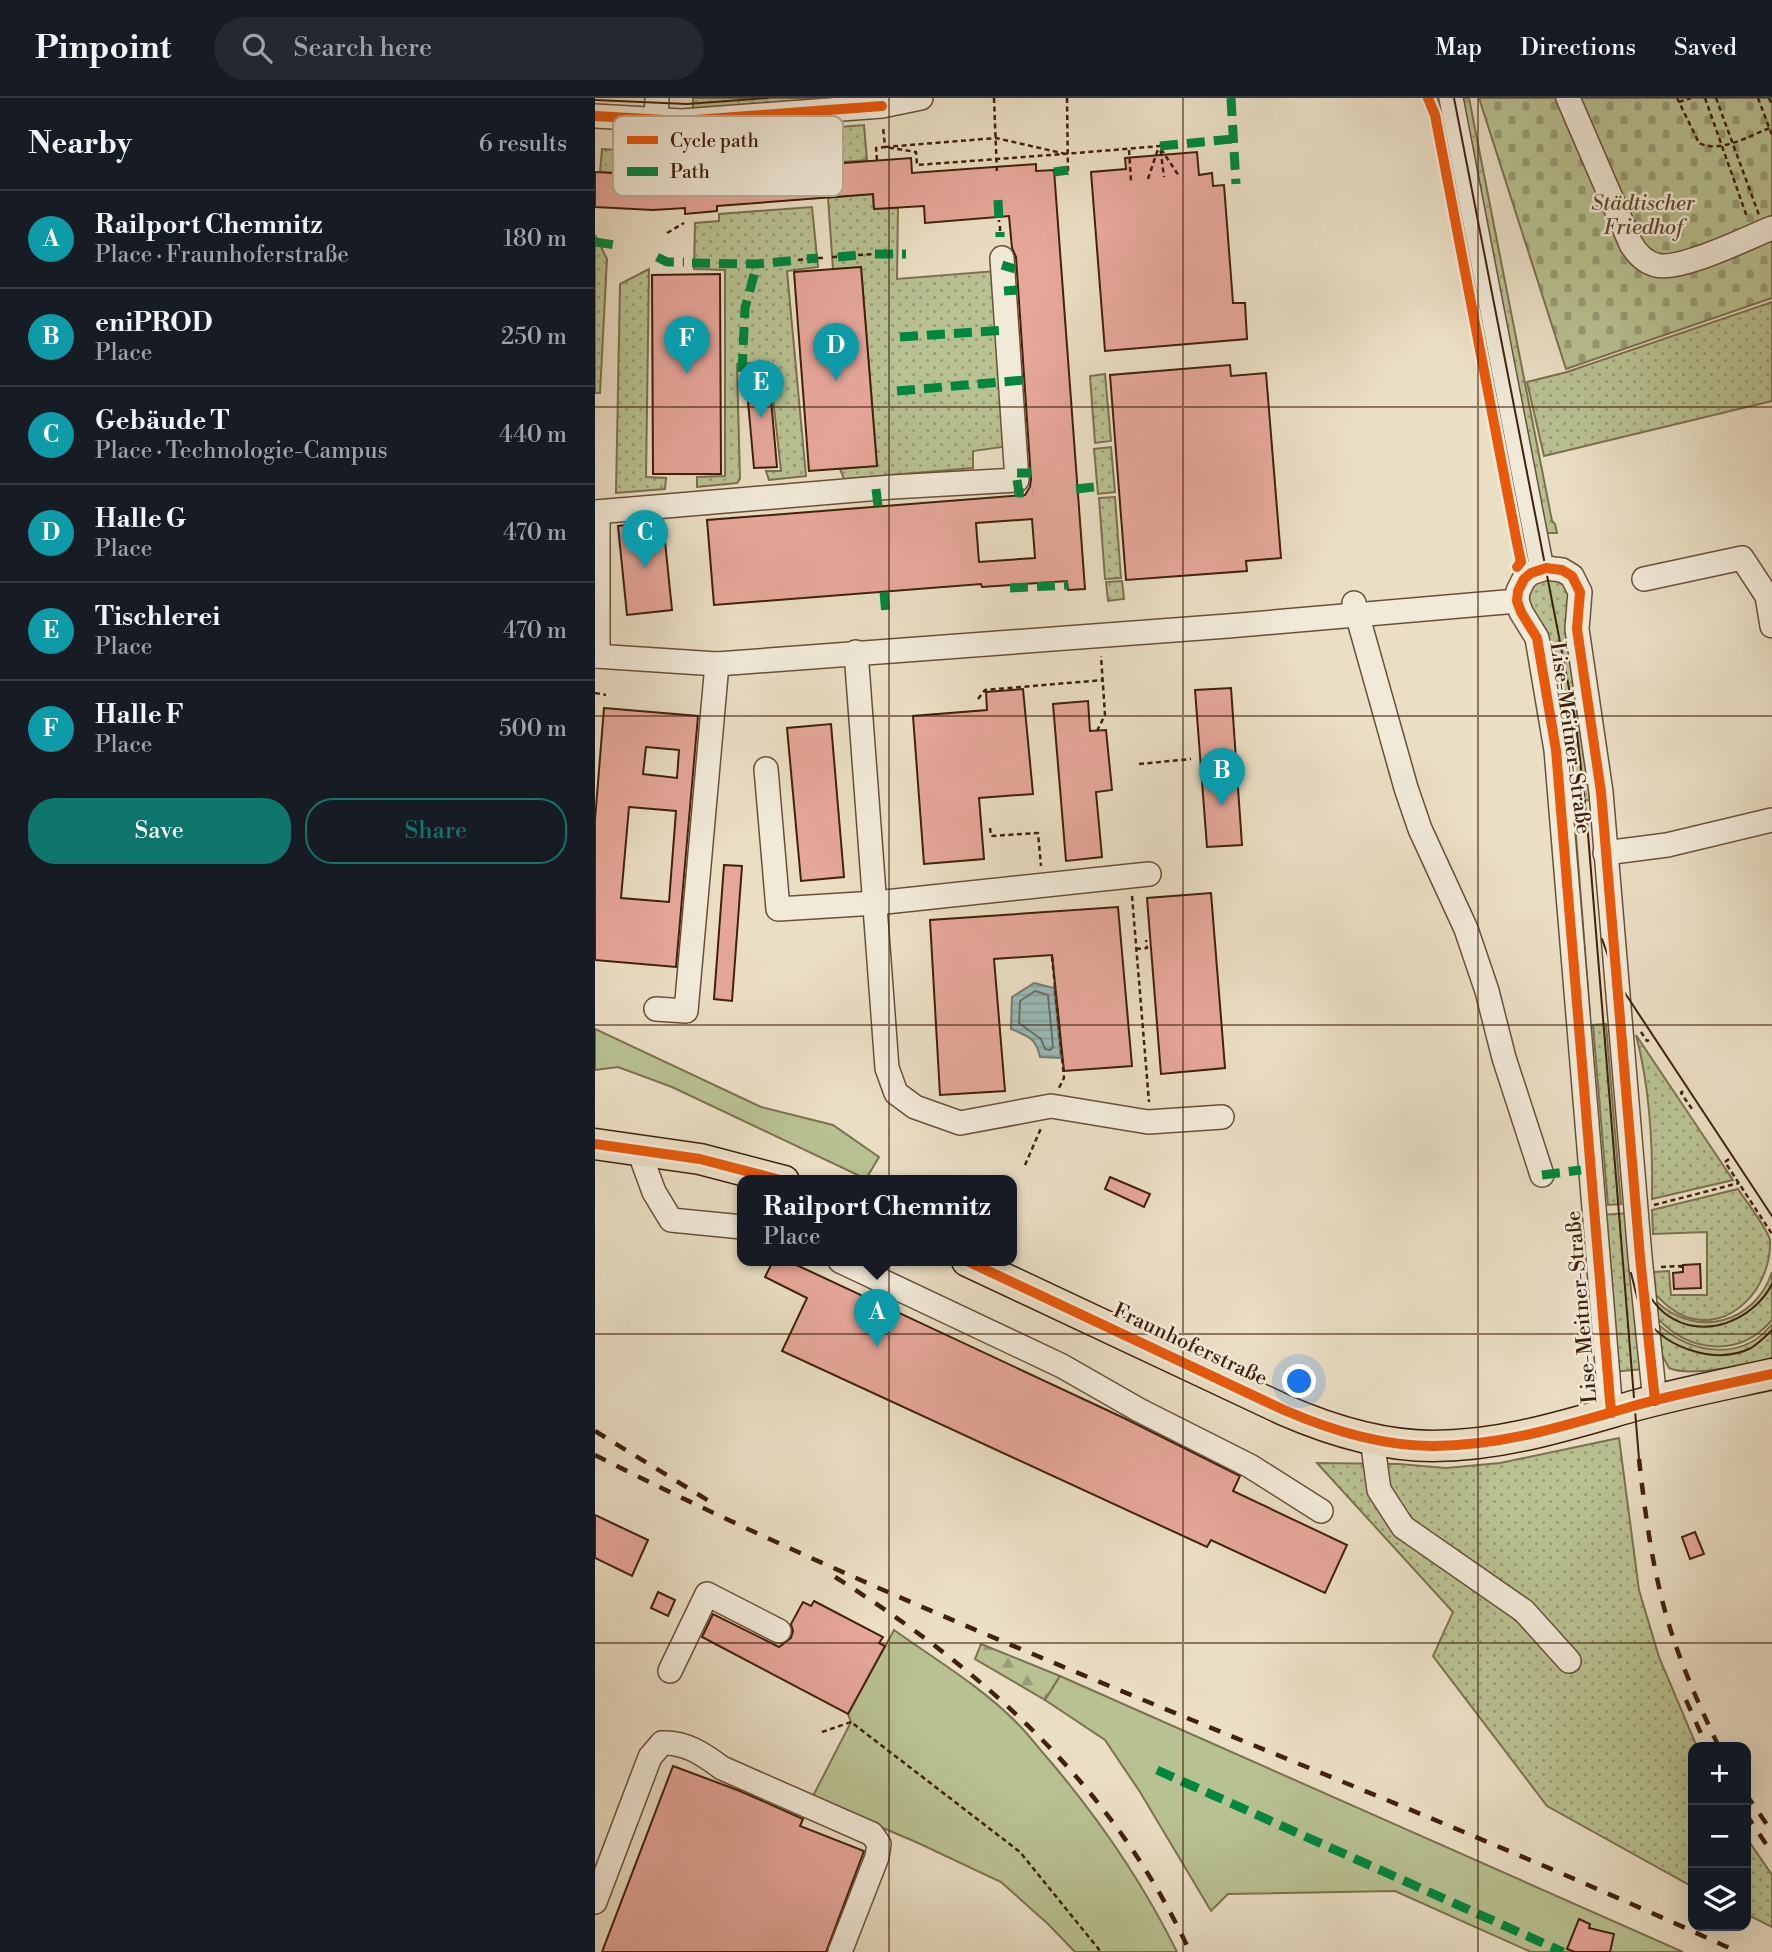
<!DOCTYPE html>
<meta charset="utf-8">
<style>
:root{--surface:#171b24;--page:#242831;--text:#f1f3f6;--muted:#9ea1a6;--line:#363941;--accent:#0f766e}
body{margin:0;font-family:"Libre Bodoni",serif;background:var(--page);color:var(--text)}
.controls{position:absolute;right:21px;bottom:21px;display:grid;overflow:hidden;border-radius:14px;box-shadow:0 7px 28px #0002}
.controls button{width:63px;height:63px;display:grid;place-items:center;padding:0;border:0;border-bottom:2px solid var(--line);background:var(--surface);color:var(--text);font:35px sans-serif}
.you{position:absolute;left:705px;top:1284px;width:24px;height:24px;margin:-18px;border:5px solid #fff;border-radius:50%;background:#1a73e8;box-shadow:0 0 0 10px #1a73e833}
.badge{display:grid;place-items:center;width:46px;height:46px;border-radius:50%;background:var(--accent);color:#fff;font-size:23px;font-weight:700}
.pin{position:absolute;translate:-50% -58px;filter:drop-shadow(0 2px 4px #0008)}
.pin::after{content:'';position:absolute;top:37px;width:24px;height:21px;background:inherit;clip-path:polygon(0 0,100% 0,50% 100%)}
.popup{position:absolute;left:142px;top:1077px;width:280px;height:91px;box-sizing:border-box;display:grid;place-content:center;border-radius:14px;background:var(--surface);filter:drop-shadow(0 2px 5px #0005);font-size:23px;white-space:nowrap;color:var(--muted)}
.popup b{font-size:26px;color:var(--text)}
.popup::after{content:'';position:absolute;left:50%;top:100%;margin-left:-14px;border:14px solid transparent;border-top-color:var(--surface)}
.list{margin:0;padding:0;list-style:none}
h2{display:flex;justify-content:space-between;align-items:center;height:91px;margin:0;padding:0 28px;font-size:30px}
h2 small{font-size:23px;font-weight:400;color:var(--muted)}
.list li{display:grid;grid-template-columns:46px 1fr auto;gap:21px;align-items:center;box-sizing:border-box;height:98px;padding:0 28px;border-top:2px solid var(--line)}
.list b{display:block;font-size:26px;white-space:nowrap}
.list p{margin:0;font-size:23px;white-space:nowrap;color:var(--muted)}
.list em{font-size:23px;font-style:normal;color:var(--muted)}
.actions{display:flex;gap:14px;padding:21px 28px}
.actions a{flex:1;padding:16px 0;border:2px solid var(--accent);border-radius:28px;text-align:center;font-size:24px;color:var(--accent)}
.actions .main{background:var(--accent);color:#fff}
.icon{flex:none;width:38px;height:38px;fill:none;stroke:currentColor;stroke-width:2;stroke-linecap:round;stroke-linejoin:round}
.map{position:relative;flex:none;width:1177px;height:1854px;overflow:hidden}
header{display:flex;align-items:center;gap:42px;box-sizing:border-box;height:98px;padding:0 35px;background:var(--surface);border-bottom:2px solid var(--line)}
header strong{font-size:33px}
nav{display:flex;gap:38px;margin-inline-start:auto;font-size:24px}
.search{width:490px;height:63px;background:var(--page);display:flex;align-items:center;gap:18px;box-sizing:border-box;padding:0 24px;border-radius:38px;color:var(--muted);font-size:26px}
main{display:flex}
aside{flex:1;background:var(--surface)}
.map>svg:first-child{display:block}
</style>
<header>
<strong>Pinpoint</strong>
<div class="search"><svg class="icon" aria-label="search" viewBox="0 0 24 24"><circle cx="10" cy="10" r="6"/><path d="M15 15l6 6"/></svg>Search here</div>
<nav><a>Map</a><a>Directions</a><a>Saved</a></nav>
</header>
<main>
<aside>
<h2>Nearby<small>6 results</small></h2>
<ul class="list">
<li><span class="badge" style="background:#0f9aa8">A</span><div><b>Railport Chemnitz</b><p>Place · Fraunhoferstraße</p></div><em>180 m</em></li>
<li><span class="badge" style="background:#0f9aa8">B</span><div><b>eniPROD</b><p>Place</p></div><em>250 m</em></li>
<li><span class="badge" style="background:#0f9aa8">C</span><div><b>Gebäude T</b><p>Place · Technologie-Campus</p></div><em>440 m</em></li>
<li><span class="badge" style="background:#0f9aa8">D</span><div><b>Halle G</b><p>Place</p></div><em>470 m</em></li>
<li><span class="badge" style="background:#0f9aa8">E</span><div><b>Tischlerei</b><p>Place</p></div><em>470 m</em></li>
<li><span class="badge" style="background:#0f9aa8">F</span><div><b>Halle F</b><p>Place</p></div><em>500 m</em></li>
</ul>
<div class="actions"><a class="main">Save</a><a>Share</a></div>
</aside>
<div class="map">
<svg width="1177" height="1854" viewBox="0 0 1177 1854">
<defs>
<pattern id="grass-dots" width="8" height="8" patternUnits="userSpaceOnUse" patternTransform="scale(1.75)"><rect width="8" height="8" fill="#b8c192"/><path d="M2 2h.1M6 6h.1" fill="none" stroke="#979c75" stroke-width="1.8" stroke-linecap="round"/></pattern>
<pattern id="forest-firs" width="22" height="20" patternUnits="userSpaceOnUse" patternTransform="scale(1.75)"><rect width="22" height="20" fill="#b8c192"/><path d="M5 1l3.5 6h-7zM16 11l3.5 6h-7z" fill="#979c75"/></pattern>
<pattern id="cemetery-stones" width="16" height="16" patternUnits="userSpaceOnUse" patternTransform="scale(1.75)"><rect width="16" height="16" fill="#b8c192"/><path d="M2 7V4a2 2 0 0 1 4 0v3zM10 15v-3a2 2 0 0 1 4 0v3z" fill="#979c75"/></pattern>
<pattern id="water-rules" width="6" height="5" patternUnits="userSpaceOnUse" patternTransform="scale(1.75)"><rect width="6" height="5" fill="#98bbb9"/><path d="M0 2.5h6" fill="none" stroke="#84a09e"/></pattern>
</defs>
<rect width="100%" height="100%" fill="#eadec4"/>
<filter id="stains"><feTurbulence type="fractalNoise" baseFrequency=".00286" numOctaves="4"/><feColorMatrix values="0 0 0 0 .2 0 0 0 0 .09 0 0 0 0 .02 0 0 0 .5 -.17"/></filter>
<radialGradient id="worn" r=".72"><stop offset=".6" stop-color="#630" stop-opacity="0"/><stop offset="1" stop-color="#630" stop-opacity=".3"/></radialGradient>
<g fill="url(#grass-dots)" stroke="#7c714e" stroke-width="2">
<path d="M98,0H272L98,16Z"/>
<path d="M841,0H847L932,439L927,440Z"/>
<path d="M864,0H874L957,423L960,426L962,435H950Z"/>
<path d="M269,27L272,62L124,74L121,39Z"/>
<path d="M7,51L22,52V61L62,64L63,59L76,57L74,78L5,74Z"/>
<path d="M278,96L279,111L303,110L302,181L401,173L414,348L378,353V370L249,381L245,371L282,367L266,169L238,171L233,100Z"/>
<path d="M217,109L223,169L192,173L211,378L174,382L171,373H186L174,264L142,266L145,381L142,385L102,389V379L130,378V172L99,171L100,125L124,123V116Z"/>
<path d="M0,137L12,161L5,295H0Z"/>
<path d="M54,171L51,379L71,380L70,391L21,395L25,186Z"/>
<path d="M1177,204V303L949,358L932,284L972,274Z"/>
<path d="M510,276L516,343L500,345L495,278Z"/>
<path d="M516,349L520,394L503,396L499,351Z"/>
<path d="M520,399L526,480L510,481L504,400Z"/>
<path d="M964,480L975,491L1000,690L994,691L995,702L972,704L933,506L934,491L942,483Z"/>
<path d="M527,483L529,501L513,503L511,484Z"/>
<path d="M974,725H980L995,917H988Z"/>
<path d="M1011,926L1026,1106L1013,1107L998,927Z"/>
<path d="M1041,937L1138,1082L1057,1101C1058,1046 1055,990 1041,937Z"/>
<path d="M1143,1091C1152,1105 1171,1128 1175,1142C1177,1189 1136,1235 1091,1219C1078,1214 1070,1206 1060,1196L1059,1174L1074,1173L1076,1197H1112V1134L1058,1136L1057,1112Z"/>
<path d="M1036,1115L1049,1271L1017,1274L1004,1117Z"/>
<path d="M1177,1174V1222C1145,1260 1096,1255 1063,1221L1062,1204C1102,1241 1160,1225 1177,1174Z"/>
<path d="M1177,1226V1260C1152,1266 1096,1280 1074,1270L1067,1257L1064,1227C1097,1256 1147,1264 1177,1226Z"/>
<path d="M1024,1340L1044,1492L1064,1559L1102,1649H1098V1789L952,1708L838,1558L858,1514L722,1365L804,1366L851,1370L905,1365Z"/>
<path d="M1151,1739L1177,1777V1829L1151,1816Z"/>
</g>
<path fill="url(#forest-firs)" stroke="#7c714e" stroke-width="2" d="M386,1546L465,1578L450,1602L380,1561Z"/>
<path fill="url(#cemetery-stones)" stroke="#7c714e" stroke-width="2" d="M884,0H1177V200L971,271Z"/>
<g fill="#b8c192" stroke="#7c714e" stroke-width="2">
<path d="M0,931L166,1009L238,1027L284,1059L271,1081L77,989L23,969L0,972Z"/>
<path d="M299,1532C341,1562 387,1589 423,1626C434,1637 444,1651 455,1663C505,1722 548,1785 582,1854H480L453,1826L406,1784L321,1744L217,1700L256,1624L253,1616Z"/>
<path d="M465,1578L1088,1854H936L800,1793L633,1796L616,1813L545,1694L510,1642L450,1602Z"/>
</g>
<path fill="url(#water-rules)" stroke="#757d73" stroke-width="2" d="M439,885L459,890L466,960L445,959C441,940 433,938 416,931L417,899Z"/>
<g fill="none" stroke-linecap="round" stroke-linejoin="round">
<path stroke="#6c6e62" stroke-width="2" d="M440,893L453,897L458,949L455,952L450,951L446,941L424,925L425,903Z"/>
</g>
<g fill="#e6a79a" stroke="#40210b" stroke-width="2" fill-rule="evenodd">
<path d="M602,54L604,77L617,75L618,88L629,87L638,205H650L652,241L510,253L496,74L531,71L530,60Z"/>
<path d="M316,60L317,75L441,66V73L459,72L490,491L473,492L472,483L387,489L386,486L119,507L112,422L430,397L435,389L436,381L421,159L417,150L414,118L330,125L329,108L279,111L278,96L122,108V113L90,116V110L58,112L0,109V74L74,78ZM437,421L440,460L384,464L381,425Z"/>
<path d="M266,169L282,368L214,373L199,174Z"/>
<path d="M125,176L126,376H58L57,177Z"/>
<path d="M635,267L636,278L671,275L686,460L651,463L652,473L531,482L515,277Z"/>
<path d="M173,268L182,369L159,370L150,270Z"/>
<path d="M68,424L77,512L32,517L23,428Z"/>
<path d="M636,590L647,747L612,749L600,592Z"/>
<path d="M428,591L438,696L384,700L389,761L329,766L318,618L392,612L391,594Z"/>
<path d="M493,603L495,633L511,632L517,692L501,694L507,759L471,763L458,606Z"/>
<path d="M9,610L103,618L81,869L0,862V722ZM51,649L84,652L82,680L48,676ZM34,709L81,713L74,804L26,800Z"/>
<path d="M236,626L249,779L206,783L192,630Z"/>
<path d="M129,767L147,768L137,903L119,901Z"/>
<path d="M616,795L630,970L566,976L552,800Z"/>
<path d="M523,809L537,968L469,973L457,857L399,861L410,993L345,997L335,822Z"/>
<path d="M515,1079L555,1096L549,1109L510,1091Z"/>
<path d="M178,1163H193L531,1321L645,1378L638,1393L752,1447L730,1495L616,1442L612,1449L187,1253L212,1200L170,1179Z"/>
<path d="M1105,1166L1106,1190L1079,1191L1078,1175L1088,1174V1167Z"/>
<path d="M0,1417L53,1442L37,1478L0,1460Z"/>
<path d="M1100,1434L1109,1456L1095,1461L1087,1439Z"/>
<path d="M63,1494L80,1502L73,1518L56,1510Z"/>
<path d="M219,1503L288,1539L284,1545L290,1548L253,1616L107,1539L118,1516L184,1549L196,1540L198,1533L196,1526L208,1504L216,1508Z"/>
<path d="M78,1668L145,1693L208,1721L205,1728L269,1753L231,1854H7Z"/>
<path d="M984,1821L995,1826L994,1830L1019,1836L1015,1854H980L972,1851Z"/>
</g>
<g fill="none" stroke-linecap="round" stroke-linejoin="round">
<defs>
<g id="minor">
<path d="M856,0L947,471"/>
<path d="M973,0L1036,146C1042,156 1049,164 1061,167C1084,174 1152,140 1177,130"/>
<path d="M0,18L87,23L287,8L326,0"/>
<path d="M61,23L62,0"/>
<path d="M0,414L297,389L422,382L407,160"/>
<path d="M3,414V558"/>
<path d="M1049,481L1147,460L1172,498L1177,528"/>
<path d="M759,505L811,690L825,731L871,831L892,893L909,960L947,1077"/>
<path d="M261,554L292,970L301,995L320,1009L365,1025L456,1008L553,1024L627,1019"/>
<path d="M0,558L122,566L633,528L922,503"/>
<path d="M171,671L183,811L281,805L554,776"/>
<path d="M1010,755L1072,747L1177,722"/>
<path d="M61,911L91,913L122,566"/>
<path d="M44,1053L59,1094L76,1122L147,1129"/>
<path d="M245,1163L467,1268L544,1312L655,1368L726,1413"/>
<path d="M1016,1315L961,652L942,540L926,514L922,503L923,493L929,481L936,475L951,470L967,472L977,478L985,494L982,531L1006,694L1045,1159L1060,1303"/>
<path d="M777,1341L784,1392L808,1429L929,1513L974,1563"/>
<path d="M75,1573L112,1496L184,1533"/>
<path d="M0,1804L55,1659L67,1645C91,1644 108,1656 127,1670L277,1736L284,1746L282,1759L245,1854"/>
</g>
<g id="major">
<path d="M0,1046L105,1061L189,1083"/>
<path d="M372,1163L689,1312C735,1332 787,1348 838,1348C909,1348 975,1326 1042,1307C1086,1295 1132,1286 1177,1276"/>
</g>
</defs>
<use href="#minor" stroke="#6a5039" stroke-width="26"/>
<use href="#major" stroke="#40210b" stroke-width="33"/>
<g stroke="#40210b" stroke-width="2.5" stroke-dasharray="5 3.5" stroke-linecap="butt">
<path d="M399,0L402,76"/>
<path d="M472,0L473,77"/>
<path d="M1082,0L1104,45C1125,56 1156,37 1177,29"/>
<path d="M1110,0L1152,119"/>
<path d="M1121,0L1164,117"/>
<path d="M1163,0L1177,37"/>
<path d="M1174,0L1177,7"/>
<path d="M1084,4L1096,0"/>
<path d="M566,51L584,78"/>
<path d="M534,52L536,83"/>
<path d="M471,56L401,40L290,49L321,54L322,67C403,61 484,55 565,48L569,79"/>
<path d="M282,62L281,50L290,49L288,28"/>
<path d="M553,81L563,51"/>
<path d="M404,124V122"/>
<path d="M405,128V134"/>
<path d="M72,135L89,125"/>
<path d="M263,157L280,156"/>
<path d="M237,159H243"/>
<path d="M223,160H228"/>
<path d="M203,162L212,161"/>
<path d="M0,595L11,597"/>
<path d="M383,601L390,592L508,582"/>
<path d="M502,633L510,617L506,558"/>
<path d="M544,666L596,661"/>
<path d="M395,730L396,738L443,735L446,768"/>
<path d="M537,798L554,1004"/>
<path d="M541,851L552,850L551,842"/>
<path d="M457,859L469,980L464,990"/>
<path d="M1046,934L1052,943L1054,942"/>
<path d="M1088,993L1086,995L1097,1011L1099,1009"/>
<path d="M1134,1061L1130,1064L1177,1136"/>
<path d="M430,1067L447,1028"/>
<path d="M1059,1107L1144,1085"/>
<path d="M1066,1169L1086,1168V1174"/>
<path d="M227,1634L256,1624L425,1754L506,1854"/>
</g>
<use href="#minor" stroke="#f1ead9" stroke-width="23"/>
<use href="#major" stroke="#eadec4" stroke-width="30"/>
<g stroke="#40210b" stroke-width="2">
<path d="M859,0L981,626L992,724L1044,1361"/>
<path d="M0,2L92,6L173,0"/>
<path d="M1007,841L1022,883L1177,1118"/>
<path d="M1041,1173C1049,1189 1057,1206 1072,1217C1108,1243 1158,1223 1177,1186"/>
<path d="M1036,1175C1040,1190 1043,1209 1052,1222C1073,1251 1122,1267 1156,1250C1164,1245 1170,1239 1177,1232"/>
</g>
<g stroke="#40210b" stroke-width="4.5" stroke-dasharray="12 12" stroke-linecap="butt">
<path d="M0,1333L114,1403"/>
<path d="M0,1357C372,1545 766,1680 1143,1854"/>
<path d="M1044,1361C1050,1415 1057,1468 1072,1520C1085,1565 1104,1607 1124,1649"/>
<path d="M240,1479C391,1574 519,1689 595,1854"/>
<path d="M1091,1602L1112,1649"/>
<path d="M1151,1696L1177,1734"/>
<path d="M1151,1716L1177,1755"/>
</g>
<g stroke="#00873e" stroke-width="9" stroke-dasharray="18 9" stroke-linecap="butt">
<path d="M636,0L641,86"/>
<path d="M565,48L638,41"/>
<path d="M459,74L473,72"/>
<path d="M403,102L404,122"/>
<path d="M405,134V139"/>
<path d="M0,144L20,147"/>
<path d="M280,156H311"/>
<path d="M62,159L72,164H89"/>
<path d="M243,159L263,157"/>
<path d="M212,161L223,160"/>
<path d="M97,165L162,166L203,162"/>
<path d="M407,167L420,171"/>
<path d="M409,193L422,192"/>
<path d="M305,239L412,232"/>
<path d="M147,274L150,210L162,166"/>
<path d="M302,293L429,282"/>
<path d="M422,375H436"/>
<path d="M422,382L424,395L438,394"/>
<path d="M281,391L283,408"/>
<path d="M481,391L499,389"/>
<path d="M415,490L473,487"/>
<path d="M289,494L291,517"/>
<path d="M947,1077L986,1072"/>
<path d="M562,1672L968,1854"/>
</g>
<defs>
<g id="cycleway">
<path d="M833,0L840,17L922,445L926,464L922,469"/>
<path d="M0,18L87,23L287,8"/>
<path d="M0,1046L105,1061L189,1083"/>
<path d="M372,1163L689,1312C735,1332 787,1348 838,1348C909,1348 975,1326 1042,1307C1086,1295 1132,1286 1177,1276"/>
<path d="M1016,1315L961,652L942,540L926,514L922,503L923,493L929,481L936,475L951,470L967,472L977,478L985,494L982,531L1006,694L1045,1159L1060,1303"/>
</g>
</defs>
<use href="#cycleway" stroke="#f1ead9" stroke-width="15"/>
<use href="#cycleway" stroke="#e8590c" stroke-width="10"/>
</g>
<path fill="none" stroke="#40210b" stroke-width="2" stroke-opacity="0.55" d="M294,0V1854M588,0V1854M883,0V1854M0,309H1177M0,618H1177M0,927H1177M0,1236H1177M0,1545H1177"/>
<g text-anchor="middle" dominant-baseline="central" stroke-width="5" stroke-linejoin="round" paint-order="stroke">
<g font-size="21" font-style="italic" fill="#5e492d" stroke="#f1ead9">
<text x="1048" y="106">Städtischer<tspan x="1048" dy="24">Friedhof</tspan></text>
</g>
<g font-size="21" fill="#40210b" stroke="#f1ead9">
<text transform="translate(975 640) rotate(82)">Lise-Meitner-Straße</text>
<text transform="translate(987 1209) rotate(-95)">Lise-Meitner-Straße</text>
<text transform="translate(595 1247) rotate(25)">Fraunhoferstraße</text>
</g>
</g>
<rect x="18" y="18" width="230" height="80" rx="10" fill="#f1ead9" stroke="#bcae9b" stroke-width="2"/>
<rect x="32" y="38" width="31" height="8" fill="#e8590c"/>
<rect x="32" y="69" width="31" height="9" fill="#00873e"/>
<g font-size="19" fill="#40210b">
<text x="75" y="49">Cycle path</text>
<text x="75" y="80">Path</text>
</g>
<rect width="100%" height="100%" filter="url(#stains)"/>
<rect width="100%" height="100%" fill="url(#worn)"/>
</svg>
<div class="controls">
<button>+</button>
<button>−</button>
<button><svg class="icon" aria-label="layers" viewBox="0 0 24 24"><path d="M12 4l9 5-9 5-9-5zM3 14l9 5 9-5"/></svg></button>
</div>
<div class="you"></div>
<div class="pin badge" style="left:282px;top:1249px;background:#0f9aa8">A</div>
<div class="popup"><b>Railport Chemnitz</b>Place</div>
<div class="pin badge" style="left:627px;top:708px;background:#0f9aa8">B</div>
<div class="pin badge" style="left:50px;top:470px;background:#0f9aa8">C</div>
<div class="pin badge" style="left:241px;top:283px;background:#0f9aa8">D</div>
<div class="pin badge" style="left:166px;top:320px;background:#0f9aa8">E</div>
<div class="pin badge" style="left:92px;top:276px;background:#0f9aa8">F</div>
</div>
</main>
